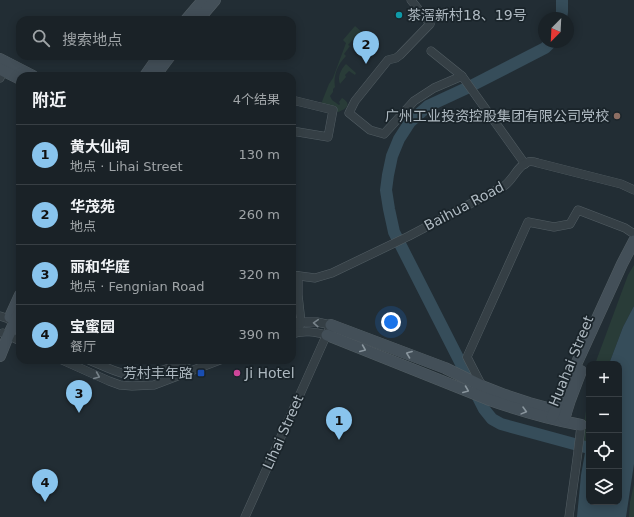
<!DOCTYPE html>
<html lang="zh">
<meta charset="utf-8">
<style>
:root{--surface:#1a2227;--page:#272f33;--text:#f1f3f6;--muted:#9fa4a7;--line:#383f44;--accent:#89c4ed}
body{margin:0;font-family:"DejaVu Sans","Noto Sans SC",sans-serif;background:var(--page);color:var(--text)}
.controls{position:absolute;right:12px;bottom:12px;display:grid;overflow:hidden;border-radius:8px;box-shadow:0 2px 10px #0003}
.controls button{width:36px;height:36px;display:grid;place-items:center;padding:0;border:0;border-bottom:1px solid var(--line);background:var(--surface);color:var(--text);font:20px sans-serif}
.compass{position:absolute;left:538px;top:12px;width:36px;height:36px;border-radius:50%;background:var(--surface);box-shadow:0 2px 10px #0003;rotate:204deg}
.you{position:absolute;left:391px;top:322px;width:14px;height:14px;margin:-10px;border:3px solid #fff;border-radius:50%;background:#1a73e8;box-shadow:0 0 0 6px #1a73e833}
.badge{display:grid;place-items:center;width:26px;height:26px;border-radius:50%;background:var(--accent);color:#111;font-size:13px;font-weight:700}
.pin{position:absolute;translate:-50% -33px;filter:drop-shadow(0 1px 2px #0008)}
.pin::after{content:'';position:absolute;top:21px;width:14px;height:12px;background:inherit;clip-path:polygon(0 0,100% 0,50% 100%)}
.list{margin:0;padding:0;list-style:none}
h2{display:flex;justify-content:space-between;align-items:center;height:52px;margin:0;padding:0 16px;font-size:17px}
h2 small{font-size:13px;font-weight:400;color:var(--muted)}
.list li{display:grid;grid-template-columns:26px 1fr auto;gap:12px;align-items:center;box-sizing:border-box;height:60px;padding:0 16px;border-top:1px solid var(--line)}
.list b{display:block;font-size:15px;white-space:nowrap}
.list p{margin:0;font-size:13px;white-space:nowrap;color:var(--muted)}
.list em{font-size:13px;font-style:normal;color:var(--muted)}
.icon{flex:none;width:22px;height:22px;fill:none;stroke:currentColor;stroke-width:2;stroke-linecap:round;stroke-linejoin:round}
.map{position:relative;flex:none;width:634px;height:517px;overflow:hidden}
.search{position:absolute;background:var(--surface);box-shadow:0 2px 10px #0003;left:16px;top:16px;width:280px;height:44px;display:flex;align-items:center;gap:10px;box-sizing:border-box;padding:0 14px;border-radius:12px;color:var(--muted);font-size:15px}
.panel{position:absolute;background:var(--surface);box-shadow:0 2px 10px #0003;left:16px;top:72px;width:280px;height:292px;border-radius:12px}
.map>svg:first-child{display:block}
</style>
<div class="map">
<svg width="634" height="517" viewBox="0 0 634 517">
<rect width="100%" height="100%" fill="#222d34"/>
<g fill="#293c38">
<path d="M355,26L364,34L359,38L356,36L348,45L350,46L344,54L346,56C338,64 333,75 335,87L333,89V92L330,96L332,100L339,105L340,104L339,102L342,98C352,104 347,109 338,112L321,104L329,84L333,78L346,43L343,40Z"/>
<path d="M346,64L356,73L355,75L349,71L345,75L346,77L340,84C337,77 341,69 346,64Z"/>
<path d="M634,265V306L623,327L609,364H595L628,275Z"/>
<path d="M589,390V430L587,444H581Z"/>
<path d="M634,484V517H629L630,502Z"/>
</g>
<path fill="#364d5a" d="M634,306V464L626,517H577L581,475L589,430V502H619V364H609L623,327Z"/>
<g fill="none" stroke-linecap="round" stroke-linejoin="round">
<g stroke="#364d5a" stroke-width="12">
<path d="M561,18L562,12V0"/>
<path d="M551,42L545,48L469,87L428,106L410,122L399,139L392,156L388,175L386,190L389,209L394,232L484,409L492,419L501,424L589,448"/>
</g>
<defs>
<g id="street">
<path d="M411,0L430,24L400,55L396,58L388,60L355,101L349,113L370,130L384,134L414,101L434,88L462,76"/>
<path d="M431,51L462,76L525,164"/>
<path d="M0,78L3,71"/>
<path d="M292,100L333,110L328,137L292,131"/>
<path d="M292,275L315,278L332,273L409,236L504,186C513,180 518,165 528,162C531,161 535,162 538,163L621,184L634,190"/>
<path d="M0,316L9,319L14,325L20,328"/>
<path d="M298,332L301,322L298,295V276"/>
<path d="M3,333L20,341"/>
<path d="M292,334C304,330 315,332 327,335"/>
<path d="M62,360L109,381L120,385L132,386L154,385L220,360"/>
<path d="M89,360C101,365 112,371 125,374C147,379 169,368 189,360"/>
<path d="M482,386L467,357L528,222L554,227L570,224L578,210L625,228L634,234"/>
<path d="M245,517L331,325L317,322H292"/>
<path d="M569,517C573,486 578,456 581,425"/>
</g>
<g id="secondary">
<path d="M186,20L203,0"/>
<path d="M198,20L215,0"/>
<path d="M0,59L33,76"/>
<path d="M0,69L20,79"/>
<path d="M145,76L159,56"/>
<path d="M155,76L170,56"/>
<path d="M10,317L20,295"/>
<path d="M331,325L445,368L482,386L505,395L529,403L566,413"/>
<path d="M327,335L487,399C518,410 549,419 581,425"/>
<path d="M0,356L8,336L20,311"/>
<path d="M552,417L622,264L634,241"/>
<path d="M564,419L570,400L581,371"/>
</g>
</defs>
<use href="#street" stroke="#525d63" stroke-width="9"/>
<use href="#secondary" stroke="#525d63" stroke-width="12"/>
<use href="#street" stroke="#353f45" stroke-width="8"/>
<use href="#secondary" stroke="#434f58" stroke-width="11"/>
</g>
<defs><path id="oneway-chevron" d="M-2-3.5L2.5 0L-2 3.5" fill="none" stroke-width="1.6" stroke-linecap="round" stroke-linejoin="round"/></defs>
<g stroke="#78838a">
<use href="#oneway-chevron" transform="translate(316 323) rotate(-176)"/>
<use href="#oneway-chevron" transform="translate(97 376) rotate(23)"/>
</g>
<g stroke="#89959d">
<use href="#oneway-chevron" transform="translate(363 349) rotate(23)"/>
<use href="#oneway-chevron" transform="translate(409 354) rotate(-159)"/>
<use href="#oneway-chevron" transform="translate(466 390) rotate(22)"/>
<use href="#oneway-chevron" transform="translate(524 411) rotate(15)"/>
</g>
<circle fill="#0f9aa8" stroke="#1a242a" stroke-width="1.5" cx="399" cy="15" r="4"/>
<circle fill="#8d6e63" stroke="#1a242a" stroke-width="1.5" cx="617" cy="116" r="4"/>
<rect fill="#1a4fb4" stroke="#1a242a" stroke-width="1.5" x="197" y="369" width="8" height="8" rx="2"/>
<circle fill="#d1479c" stroke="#1a242a" stroke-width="1.5" cx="237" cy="373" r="4"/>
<g text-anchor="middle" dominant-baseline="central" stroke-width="3.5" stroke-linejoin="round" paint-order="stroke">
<g font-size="14" fill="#afbac2" stroke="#1a242a" text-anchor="start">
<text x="407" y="15">茶滘新村18、19号</text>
<text x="609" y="116" text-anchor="end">广州工业投资控股集团有限公司党校</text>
<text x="193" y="373" text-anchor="end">芳村丰年路</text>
<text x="245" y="373">Ji Hotel</text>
</g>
<g font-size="14" fill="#afbac2" stroke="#1a242a">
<text transform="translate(464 206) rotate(-28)">Baihua Road</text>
<text transform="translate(571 361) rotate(-68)">Huahai Street</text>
<text transform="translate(283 432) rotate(-66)">Lihai Street</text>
</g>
</g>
</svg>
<div class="controls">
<button>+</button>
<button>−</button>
<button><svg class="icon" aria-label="locate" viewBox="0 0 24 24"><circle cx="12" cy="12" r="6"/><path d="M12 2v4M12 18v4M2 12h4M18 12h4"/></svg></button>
<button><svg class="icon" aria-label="layers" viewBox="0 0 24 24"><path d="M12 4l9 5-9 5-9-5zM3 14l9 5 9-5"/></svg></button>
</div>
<svg class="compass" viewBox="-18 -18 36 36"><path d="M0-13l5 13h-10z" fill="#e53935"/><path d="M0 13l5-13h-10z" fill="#9fa4a7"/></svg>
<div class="you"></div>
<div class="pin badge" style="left:339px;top:440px">1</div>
<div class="pin badge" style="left:366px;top:64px">2</div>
<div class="pin badge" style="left:79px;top:413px">3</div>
<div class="pin badge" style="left:45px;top:502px">4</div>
<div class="search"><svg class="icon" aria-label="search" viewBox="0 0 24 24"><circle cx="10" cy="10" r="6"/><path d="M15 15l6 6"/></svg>搜索地点</div>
<section class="panel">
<h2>附近<small>4个结果</small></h2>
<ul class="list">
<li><span class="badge">1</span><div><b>黄大仙祠</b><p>地点 · Lihai Street</p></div><em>130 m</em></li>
<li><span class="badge">2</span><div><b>华茂苑</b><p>地点</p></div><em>260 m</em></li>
<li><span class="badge">3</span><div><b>丽和华庭</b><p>地点 · Fengnian Road</p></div><em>320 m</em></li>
<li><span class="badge">4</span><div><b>宝蜜园</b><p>餐厅</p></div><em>390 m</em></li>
</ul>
</section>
</div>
